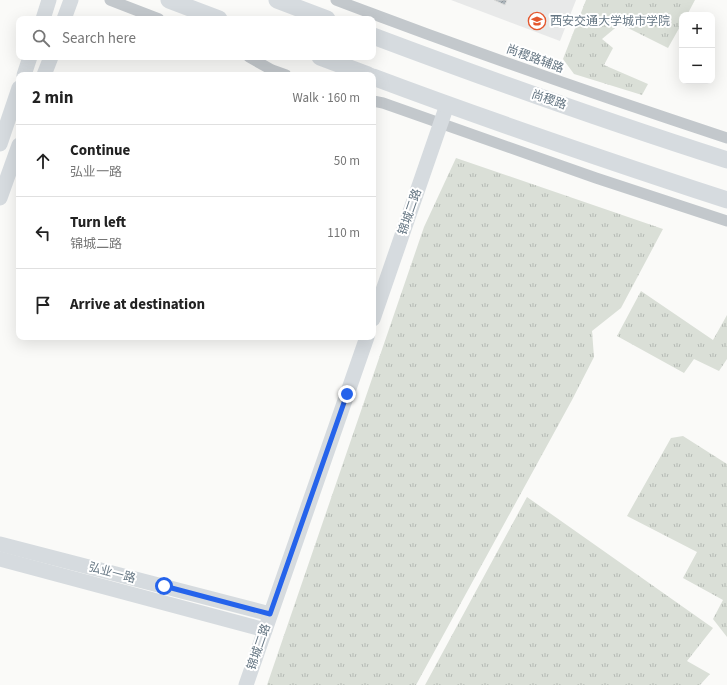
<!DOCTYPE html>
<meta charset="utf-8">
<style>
:root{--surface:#fff;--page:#f2f2f2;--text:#222;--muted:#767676;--line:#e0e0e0}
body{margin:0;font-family:"Source Sans 3","Noto Sans SC",sans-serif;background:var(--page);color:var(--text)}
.controls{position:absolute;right:12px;top:12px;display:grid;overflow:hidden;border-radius:8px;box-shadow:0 4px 16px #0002}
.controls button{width:36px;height:36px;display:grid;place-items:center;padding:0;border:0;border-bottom:1px solid var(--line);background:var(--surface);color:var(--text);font:20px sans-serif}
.stop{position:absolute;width:12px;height:12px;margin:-9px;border:3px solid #2563eb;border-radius:50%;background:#fff}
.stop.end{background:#2563eb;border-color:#fff;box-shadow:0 1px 4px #0008}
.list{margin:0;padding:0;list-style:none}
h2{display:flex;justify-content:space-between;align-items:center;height:52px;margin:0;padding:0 16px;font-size:17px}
h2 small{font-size:13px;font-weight:400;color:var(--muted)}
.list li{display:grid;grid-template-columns:26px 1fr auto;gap:12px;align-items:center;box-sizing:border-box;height:72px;padding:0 16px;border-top:1px solid var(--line)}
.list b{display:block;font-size:15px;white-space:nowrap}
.list p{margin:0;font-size:13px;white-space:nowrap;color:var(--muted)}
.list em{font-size:13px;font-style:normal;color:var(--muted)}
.icon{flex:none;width:22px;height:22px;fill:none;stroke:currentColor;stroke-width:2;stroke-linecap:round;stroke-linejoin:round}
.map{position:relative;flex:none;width:727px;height:685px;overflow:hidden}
.search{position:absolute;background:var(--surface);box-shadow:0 4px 16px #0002;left:16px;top:16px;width:360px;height:44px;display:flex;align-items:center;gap:10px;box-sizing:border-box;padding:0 14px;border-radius:8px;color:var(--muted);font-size:15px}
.panel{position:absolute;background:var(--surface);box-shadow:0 4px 16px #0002;left:16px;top:72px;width:360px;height:268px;border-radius:8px}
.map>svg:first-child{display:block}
</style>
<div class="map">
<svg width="727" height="685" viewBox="0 0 727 685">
<defs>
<pattern id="grass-tufts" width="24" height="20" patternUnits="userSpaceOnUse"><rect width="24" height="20" fill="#dadfd7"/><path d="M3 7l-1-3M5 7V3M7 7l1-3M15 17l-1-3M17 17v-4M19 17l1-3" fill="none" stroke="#b4b9b4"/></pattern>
<pattern id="building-cross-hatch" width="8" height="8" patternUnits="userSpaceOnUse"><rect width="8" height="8" fill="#aab3b9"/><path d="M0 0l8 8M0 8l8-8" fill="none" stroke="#8e969c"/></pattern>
</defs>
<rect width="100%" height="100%" fill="#fafaf8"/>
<path fill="#e8e9e9" d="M451,0H576L560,41Z"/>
<g fill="url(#grass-tufts)">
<path d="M586,0H695L687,15H682V23L668,48L620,24L602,39L613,48L604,65L648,84L642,95L574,74L563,59Z"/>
<path d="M456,158L663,229L621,308L592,331L594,357L572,400L416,685H267L424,227Z"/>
<path d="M641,291L713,340L727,315V359L719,371L694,359L684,373L617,336Z"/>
<path d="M683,436L727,464V637L713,619L723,600L683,578L697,552L627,516L671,438Z"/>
<path d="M527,497L713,628L687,661L710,674L700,685H425Z"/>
</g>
<path fill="url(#building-cross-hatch)" stroke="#dcdcda" d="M494,0H507L505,5Z"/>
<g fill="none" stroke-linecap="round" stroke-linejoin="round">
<g stroke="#c3c8cc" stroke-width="11">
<path d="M110,0L159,19"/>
<path d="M336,0C465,49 596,95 727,138"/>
<path d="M249,57L272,70L286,75"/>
<path d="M373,101L383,103L596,178L727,221"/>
</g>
<g stroke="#d6dbdf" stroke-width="15">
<path d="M43,19L49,0"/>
<path d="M64,19L71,0"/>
<path d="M24,75L30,57"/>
<path d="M44,75L51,57"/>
<path d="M0,144L19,88"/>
<path d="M0,198L19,145"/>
<path d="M373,319L447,105"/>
<path d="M0,544L270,614"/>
<path d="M0,559L265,630"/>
<path d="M246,685L367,337"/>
</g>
<g stroke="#d6dbdf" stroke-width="17">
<path d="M169,0L219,19"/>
<path d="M277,0L327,19"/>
<path d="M373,36C490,80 608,122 727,160"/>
<path d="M320,57L368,75"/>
<path d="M373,77C490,121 608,161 727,200"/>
</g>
</g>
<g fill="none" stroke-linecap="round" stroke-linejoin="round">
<path stroke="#2563eb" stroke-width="5" d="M164,586L270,614L347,394"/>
</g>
<defs>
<symbol id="university-ring" viewBox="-11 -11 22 22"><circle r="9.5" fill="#fff" stroke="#e4572e" stroke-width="1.5"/><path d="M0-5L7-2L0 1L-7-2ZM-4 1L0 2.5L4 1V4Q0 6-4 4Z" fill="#e4572e"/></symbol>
</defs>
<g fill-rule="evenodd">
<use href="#university-ring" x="527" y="11" width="20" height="20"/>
</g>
<g text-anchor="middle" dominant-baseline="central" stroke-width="4" stroke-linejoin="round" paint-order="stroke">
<g font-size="12" fill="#657683" stroke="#fff" text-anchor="start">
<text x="550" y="21">西安交通大学城市学院</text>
</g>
<g font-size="12" fill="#657683" stroke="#fff">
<text transform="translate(535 59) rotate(20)">尚稷路辅路</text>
<text transform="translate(549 100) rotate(19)">尚稷路</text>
<text transform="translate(410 212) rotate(-71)">锦城二路</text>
<text transform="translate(112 573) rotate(15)">弘业一路</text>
<text transform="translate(259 647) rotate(-71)">锦城二路</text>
</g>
</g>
</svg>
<div class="controls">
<button>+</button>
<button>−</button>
</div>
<div class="stop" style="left:164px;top:586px"></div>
<div class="stop end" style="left:347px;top:394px"></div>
<div class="search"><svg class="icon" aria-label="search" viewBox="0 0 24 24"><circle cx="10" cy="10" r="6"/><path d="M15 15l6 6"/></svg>Search here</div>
<section class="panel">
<h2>2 min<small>Walk · 160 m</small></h2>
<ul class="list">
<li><svg class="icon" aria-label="ahead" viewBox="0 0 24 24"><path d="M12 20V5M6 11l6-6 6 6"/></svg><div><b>Continue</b><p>弘业一路</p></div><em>50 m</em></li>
<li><svg class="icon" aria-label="left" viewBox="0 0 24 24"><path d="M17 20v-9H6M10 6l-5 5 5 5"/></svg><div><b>Turn left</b><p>锦城二路</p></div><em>110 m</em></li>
<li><svg class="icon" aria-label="arrive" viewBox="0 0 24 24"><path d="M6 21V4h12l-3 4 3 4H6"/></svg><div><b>Arrive at destination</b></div></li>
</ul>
</section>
</div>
